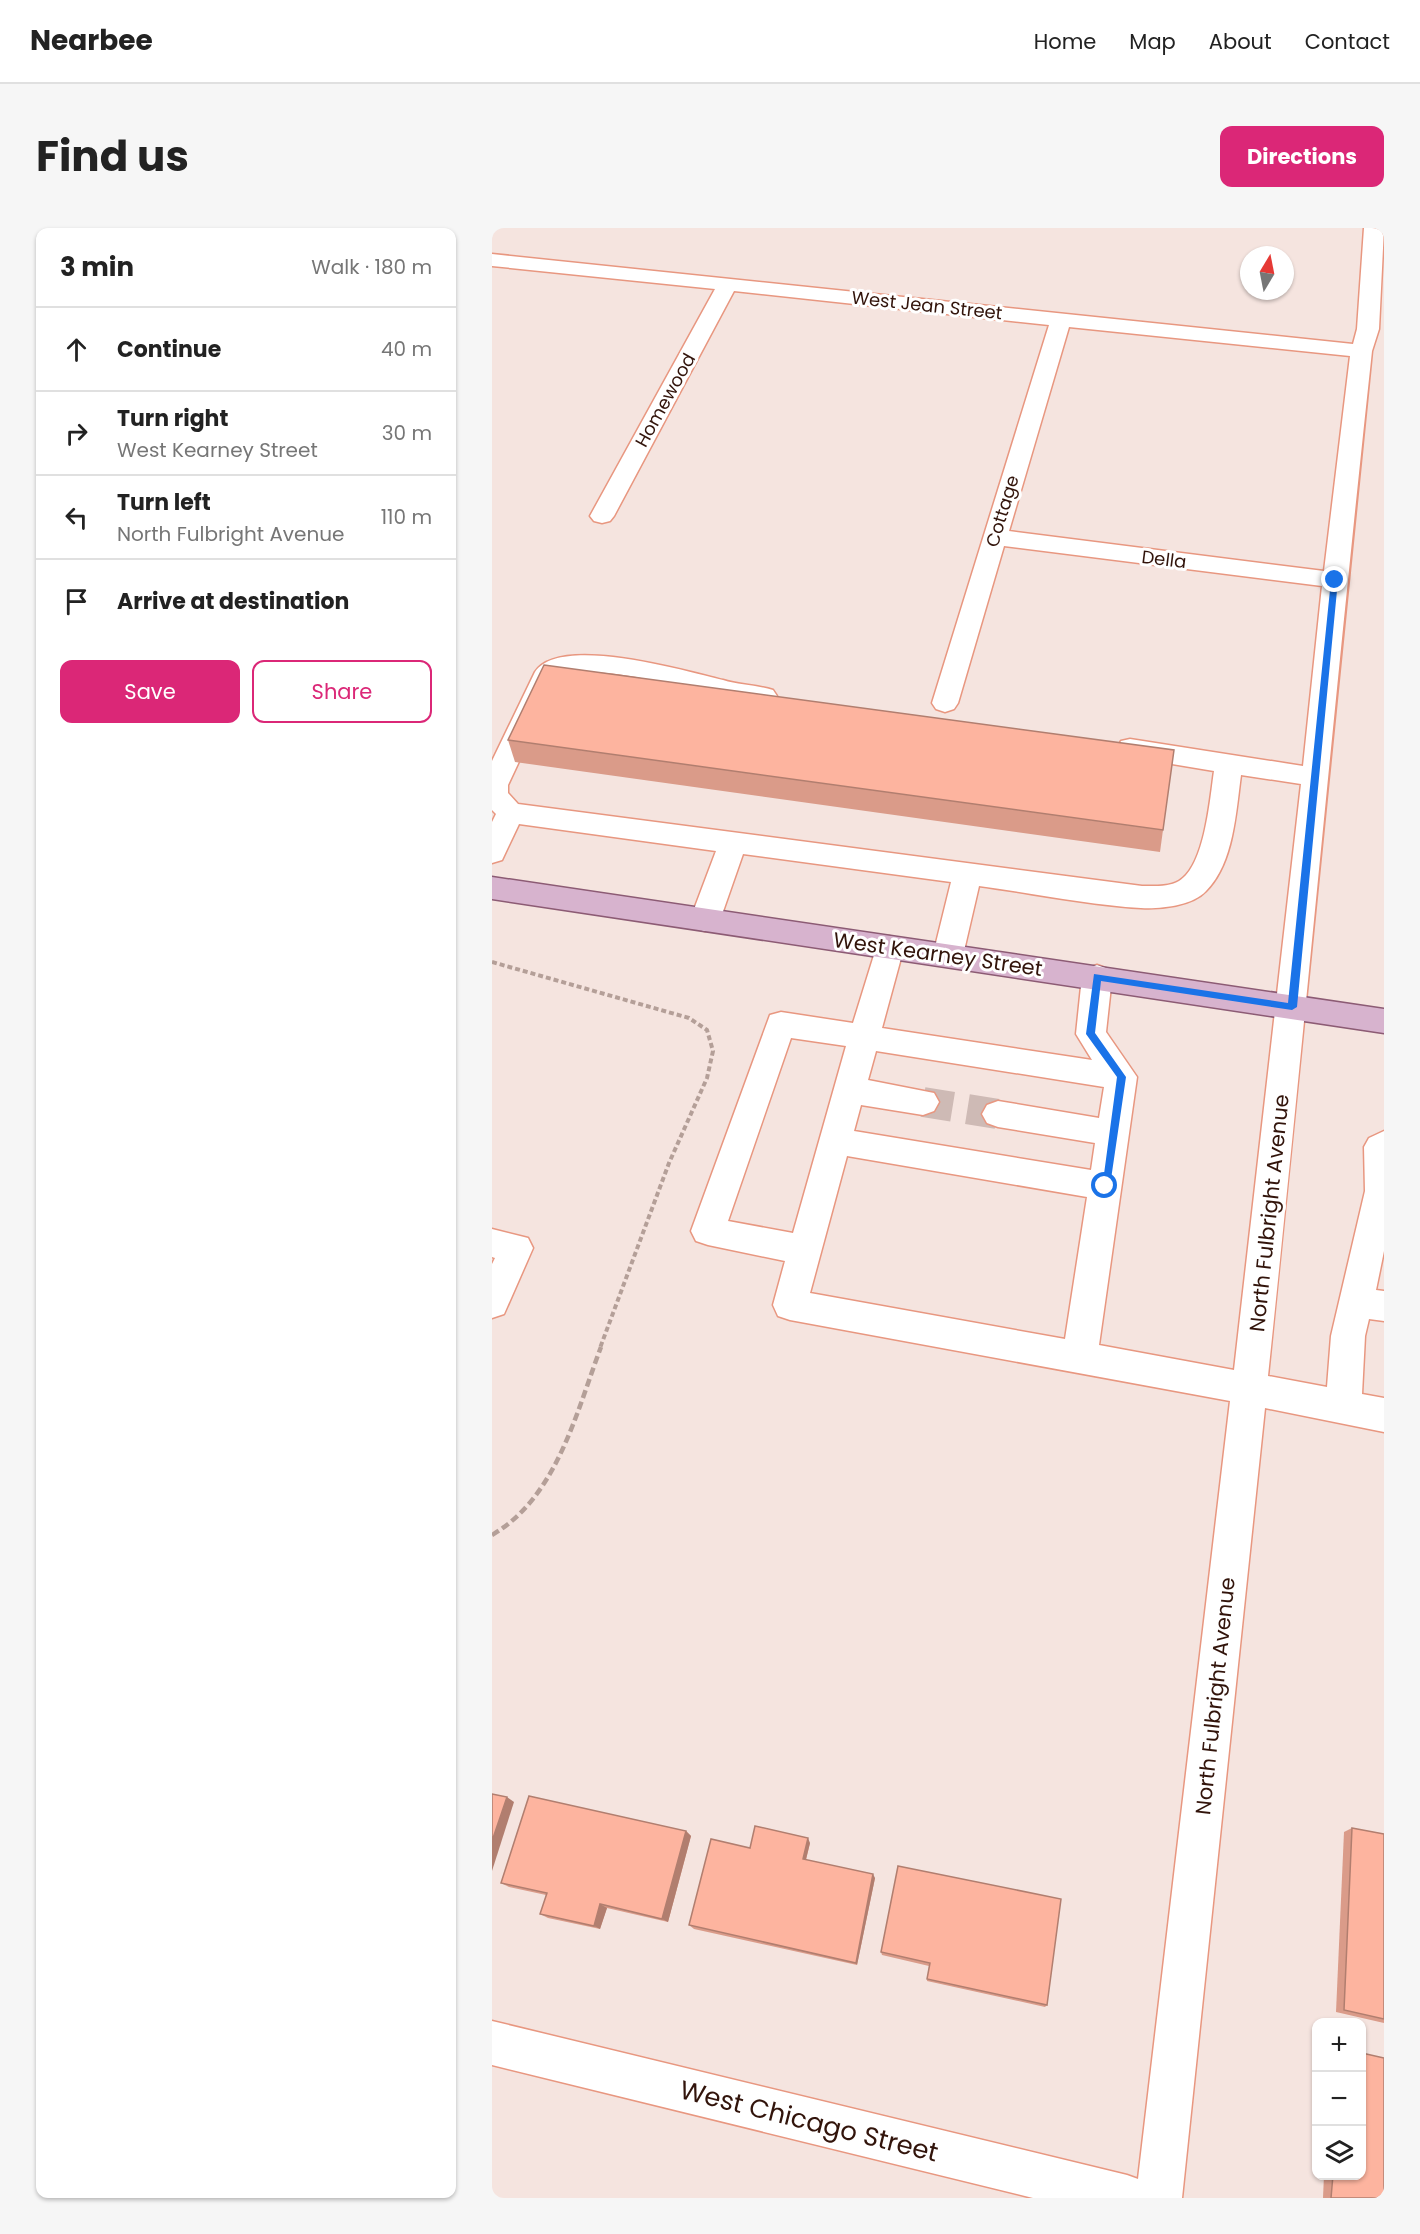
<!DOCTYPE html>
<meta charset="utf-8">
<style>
:root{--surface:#fff;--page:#f6f6f6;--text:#222;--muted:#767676;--line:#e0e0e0;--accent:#db2777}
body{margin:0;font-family:Poppins,sans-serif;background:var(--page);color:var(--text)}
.controls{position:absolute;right:18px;bottom:18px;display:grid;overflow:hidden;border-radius:12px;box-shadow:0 2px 4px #0004}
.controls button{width:54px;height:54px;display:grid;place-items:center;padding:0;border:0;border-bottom:2px solid var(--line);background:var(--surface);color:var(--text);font:30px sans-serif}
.compass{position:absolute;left:748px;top:18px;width:54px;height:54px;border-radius:50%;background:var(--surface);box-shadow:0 2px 4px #0004;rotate:10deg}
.stop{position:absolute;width:18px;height:18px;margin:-14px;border:4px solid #1a73e8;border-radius:50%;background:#fff}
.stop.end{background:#1a73e8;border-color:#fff;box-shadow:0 2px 6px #0008}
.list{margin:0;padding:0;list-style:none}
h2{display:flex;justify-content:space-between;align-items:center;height:78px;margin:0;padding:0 24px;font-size:26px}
h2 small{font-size:20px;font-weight:400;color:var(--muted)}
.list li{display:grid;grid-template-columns:39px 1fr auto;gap:18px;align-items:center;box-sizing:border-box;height:84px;padding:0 24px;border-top:2px solid var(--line)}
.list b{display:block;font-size:22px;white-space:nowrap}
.list p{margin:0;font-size:20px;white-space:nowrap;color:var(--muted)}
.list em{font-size:20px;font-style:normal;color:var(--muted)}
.actions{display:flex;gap:12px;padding:18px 24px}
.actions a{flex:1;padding:14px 0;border:2px solid var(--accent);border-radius:12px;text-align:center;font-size:21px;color:var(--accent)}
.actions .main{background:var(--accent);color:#fff}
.icon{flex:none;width:33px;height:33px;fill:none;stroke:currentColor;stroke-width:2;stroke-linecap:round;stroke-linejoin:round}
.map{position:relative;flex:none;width:892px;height:1970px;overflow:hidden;border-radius:12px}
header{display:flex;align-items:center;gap:36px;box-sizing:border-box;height:84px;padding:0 30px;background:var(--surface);border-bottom:2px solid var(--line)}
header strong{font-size:28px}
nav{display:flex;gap:33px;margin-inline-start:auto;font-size:21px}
.intro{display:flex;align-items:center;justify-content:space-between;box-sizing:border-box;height:144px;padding:0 36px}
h1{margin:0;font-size:42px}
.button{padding:15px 27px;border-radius:12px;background:var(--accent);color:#fff;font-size:21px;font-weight:700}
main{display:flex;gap:36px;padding:0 36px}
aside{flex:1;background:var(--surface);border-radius:12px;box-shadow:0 2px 4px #0004}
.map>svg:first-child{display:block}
</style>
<header>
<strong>Nearbee</strong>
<nav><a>Home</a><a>Map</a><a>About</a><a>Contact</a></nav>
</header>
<div class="intro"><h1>Find us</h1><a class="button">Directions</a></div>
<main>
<aside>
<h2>3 min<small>Walk · 180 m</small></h2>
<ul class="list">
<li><svg class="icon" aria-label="ahead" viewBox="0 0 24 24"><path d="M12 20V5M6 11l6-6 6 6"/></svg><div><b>Continue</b></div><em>40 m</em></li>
<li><svg class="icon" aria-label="right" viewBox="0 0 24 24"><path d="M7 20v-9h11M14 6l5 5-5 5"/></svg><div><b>Turn right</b><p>West Kearney Street</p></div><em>30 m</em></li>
<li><svg class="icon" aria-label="left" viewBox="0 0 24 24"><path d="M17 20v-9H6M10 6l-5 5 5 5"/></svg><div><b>Turn left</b><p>North Fulbright Avenue</p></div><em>110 m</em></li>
<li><svg class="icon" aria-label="arrive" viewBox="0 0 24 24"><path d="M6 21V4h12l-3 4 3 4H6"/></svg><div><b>Arrive at destination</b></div></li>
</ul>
<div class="actions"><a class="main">Save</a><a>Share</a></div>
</aside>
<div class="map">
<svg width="892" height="1970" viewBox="0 0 892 1970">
<rect width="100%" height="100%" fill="#f5e4df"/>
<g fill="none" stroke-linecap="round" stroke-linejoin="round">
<path stroke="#cebab5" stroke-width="30" stroke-dasharray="30 15" stroke-linecap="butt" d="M431,874L506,886"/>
<defs>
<g id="minor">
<path d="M872,0H892L887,101L880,123C843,464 812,806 776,1148L835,1159L839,1108L873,963L872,919L877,910L892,903V1023L884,1062L892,1063V1093L877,1091L873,1108L870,1166L892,1170V1204L773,1180L690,1970H541L0,1837V1793L635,1947L646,1951L738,1173L298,1092L286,1088L281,1077L293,1033L216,1017L204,1013L199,1003L278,787L289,784L361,795L387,711L397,708L407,711L412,719L390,800L600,832L584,806L590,749L594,741L605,737L616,741L620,749L614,804L645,849L607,1117L742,1142L809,556L749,547C744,583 742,635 714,663C700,678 669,681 649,680C596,677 539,665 487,658L471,727L466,735L456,738L446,735L441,727L459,654L251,626L228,692L223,700L213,703L203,700L198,692L224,623L27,596L10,632L0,635V594L4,586L0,582V533L43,444C67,406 194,443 231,452C247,457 265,457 281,462L285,468L281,474C262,480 236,471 217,466C182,457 103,435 70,448L66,450L16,557V565L26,576L650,658C662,658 677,659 687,653C713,638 718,570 722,543L638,529L629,527L625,520L629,513L638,511L811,538L830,358L512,318L466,475L462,481L453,484L444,481L440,475L557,97L242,63L122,288L118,293L110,295L102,293L98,288L223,61L0,38V26L861,116L865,101ZM577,99L858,128L832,343L517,303ZM299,810L354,818L301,1005L236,993ZM384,823L612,859L607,890L506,873L495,877L490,886L495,895L506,899L603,915L599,942L362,903L369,877L431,887L442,883L447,874L442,865L376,852ZM355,928L595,969L573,1111L318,1065Z"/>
<path d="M0,1001L36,1010L41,1020L12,1086L0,1090V1036L3,1030L0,1029Z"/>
</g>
<path id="major" d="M0,649L892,781V805L0,671Z"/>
</defs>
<use href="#minor" stroke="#e89780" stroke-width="3"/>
<use href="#major" stroke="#8c5b74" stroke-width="3"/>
<path stroke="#b49f98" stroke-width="4" stroke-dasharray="5 3" stroke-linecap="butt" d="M0,734L197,790L215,802L221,823L215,850L177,935L108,1120"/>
<path stroke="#b49f98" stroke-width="4.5" stroke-dasharray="8 4" stroke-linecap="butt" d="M0,1307C65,1269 84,1185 109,1119"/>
<use href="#minor" fill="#fff" fill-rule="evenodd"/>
<use href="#major" fill="#d7b3ce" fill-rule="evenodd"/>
</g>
<g fill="#da9b89">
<path d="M16,512L671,602L668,624L23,534Z"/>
<path d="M860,1600L892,1606V1795L844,1784L852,1604Z"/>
<path d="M194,1603L199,1608L176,1694L115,1680L108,1701L56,1690L48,1686L54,1667L17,1659L9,1655Z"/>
<path d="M318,1615L314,1632L383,1650L365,1737L202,1701L197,1697Z"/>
<path d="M406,1638L555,1777L553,1779L435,1753L437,1738L390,1727L389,1724Z"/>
<path d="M832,1947H870L892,1970H831Z"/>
</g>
<g fill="#b17e6f">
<path d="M15,1569L22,1574L0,1643V1613Z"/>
<path d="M194,1603L199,1608L176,1694L170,1691Z"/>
<path d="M316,1610L318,1615L313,1635L311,1631Z"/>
<path d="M381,1646L383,1650L365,1737L364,1735Z"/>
<path d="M108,1676L115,1680L108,1701L102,1698Z"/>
</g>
<g fill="#fdb49f" stroke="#b17e6f" stroke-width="1.5">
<path d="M52,437L682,522L671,602L16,512Z"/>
<path d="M0,1566L15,1569L0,1613Z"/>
<path d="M37,1568L194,1603L170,1691L108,1676L102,1698L48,1686L55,1665L9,1655Z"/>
<path d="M263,1598L316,1610L311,1631L381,1646L364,1735L197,1697L219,1611L258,1620Z"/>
<path d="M860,1600L892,1606V1791L852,1782Z"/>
<path d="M406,1638L569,1671L555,1777L435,1751L438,1735L389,1724Z"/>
<path d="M870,1825L892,1830V1970H839L841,1947H870Z"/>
</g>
<path fill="#1a73e8" d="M843,350L846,352L805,779L800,782L609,753L603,805L634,849L618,958L617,961H610L625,849L594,806L602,746L796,775L839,352Z"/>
<g text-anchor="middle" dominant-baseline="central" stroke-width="6" stroke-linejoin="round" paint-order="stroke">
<g font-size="18" fill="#32140b" stroke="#fff">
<text transform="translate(435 77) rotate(6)">West Jean Street</text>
<text transform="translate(173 172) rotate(-61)">Homewood</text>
<text transform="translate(510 283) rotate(-73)">Cottage</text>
<text transform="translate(672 331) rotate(7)">Della</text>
</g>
<g font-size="21" fill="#32140b" stroke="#fff">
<text transform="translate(446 726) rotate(8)">West Kearney Street</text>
<text transform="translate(777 985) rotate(-84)">North Fulbright Avenue</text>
<text transform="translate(723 1468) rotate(-84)">North Fulbright Avenue</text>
</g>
<g font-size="26" fill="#32140b" stroke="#fff">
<text transform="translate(317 1893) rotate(14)">West Chicago Street</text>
</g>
</g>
</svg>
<div class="controls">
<button>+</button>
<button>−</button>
<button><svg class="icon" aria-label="layers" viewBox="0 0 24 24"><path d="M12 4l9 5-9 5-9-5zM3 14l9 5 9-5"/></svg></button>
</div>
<svg class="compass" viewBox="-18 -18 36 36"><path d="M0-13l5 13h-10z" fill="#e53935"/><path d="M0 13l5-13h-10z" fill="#767676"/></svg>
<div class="stop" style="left:613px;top:958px"></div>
<div class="stop end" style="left:843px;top:352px"></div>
</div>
</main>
